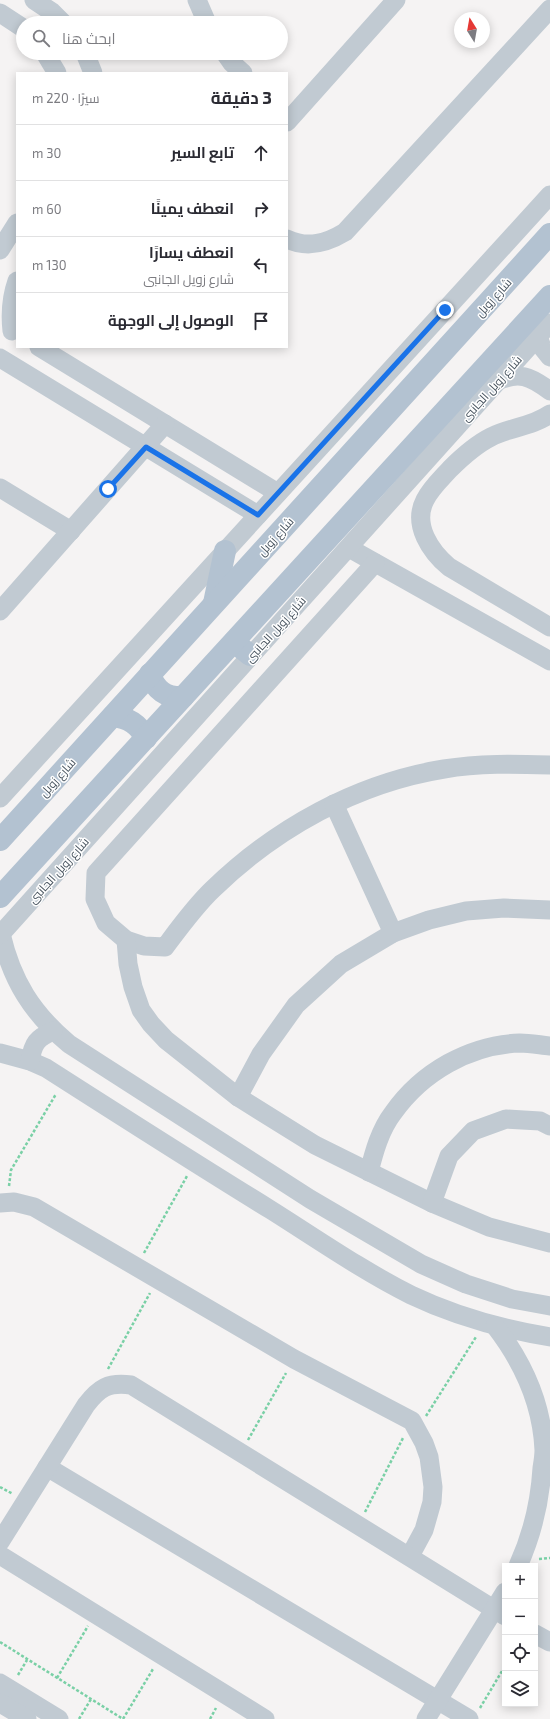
<!DOCTYPE html>
<html lang="ar">
<meta charset="utf-8">
<style>
:root{--surface:#fff;--page:#f7f7f7;--text:#2b2b33;--muted:#7c7c81;--line:#e1e1e2}
body{margin:0;font-family:"Exo 2",Cairo,sans-serif;background:var(--page);color:var(--text);direction:rtl}
.controls{position:absolute;right:12px;bottom:12px;display:grid;overflow:hidden;border-radius:0px;box-shadow:0 2px 10px #0003}
.controls button{width:36px;height:36px;display:grid;place-items:center;padding:0;border:0;border-bottom:1px solid var(--line);background:var(--surface);color:var(--text);font:20px sans-serif}
.compass{position:absolute;left:454px;top:12px;width:36px;height:36px;border-radius:50%;background:var(--surface);box-shadow:0 2px 10px #0003;rotate:349deg}
.stop{position:absolute;width:12px;height:12px;margin:-9px;border:3px solid #1a73e8;border-radius:50%;background:#fff}
.stop.end{background:#1a73e8;border-color:#fff;box-shadow:0 1px 4px #0008}
.list{margin:0;padding:0;list-style:none}
h2{display:flex;justify-content:space-between;align-items:center;height:52px;margin:0;padding:0 16px;font-size:17px}
h2 small{font-size:13px;font-weight:400;color:var(--muted)}
.list li{display:grid;grid-template-columns:26px 1fr auto;gap:12px;align-items:center;box-sizing:border-box;height:56px;padding:0 16px;border-top:1px solid var(--line)}
.list b{display:block;font-size:15px;white-space:nowrap}
.list p{margin:0;font-size:13px;white-space:nowrap;color:var(--muted)}
.list em{font-size:13px;font-style:normal;color:var(--muted)}
.icon{flex:none;width:22px;height:22px;fill:none;stroke:currentColor;stroke-width:2;stroke-linecap:round;stroke-linejoin:round}
.map{position:relative;flex:none;width:550px;height:1719px;overflow:hidden;direction:ltr}
.search{position:absolute;background:var(--surface);box-shadow:0 2px 10px #0003;left:16px;top:16px;width:272px;height:44px;display:flex;align-items:center;gap:10px;box-sizing:border-box;padding:0 14px;border-radius:22px;color:var(--muted);font-size:15px}
.panel{position:absolute;background:var(--surface);box-shadow:0 2px 10px #0003;left:16px;top:72px;width:272px;height:276px;border-radius:0px;direction:rtl}
.map>svg:first-child{display:block}
</style>
<div class="map">
<svg width="550" height="1719" viewBox="0 0 550 1719">
<rect width="100%" height="100%" fill="#f5f3f3"/>
<g fill="none" stroke-linecap="round" stroke-linejoin="round">
<g stroke="#7ad0a6" stroke-width="2.5" stroke-dasharray="3 2" stroke-linecap="butt">
<path d="M9,1186L11,1170L56,1094"/>
<path d="M144,1253L187,1176"/>
<path d="M108,1369L150,1293"/>
<path d="M426,1416L476,1337"/>
<path d="M248,1440L286,1373"/>
<path d="M0,1487L13,1494"/>
<path d="M365,1512L403,1438"/>
<path d="M539,1559L550,1558"/>
<path d="M0,1642L123,1719"/>
<path d="M18,1675L27,1660"/>
<path d="M57,1678L88,1626"/>
<path d="M480,1708L505,1666"/>
<path d="M79,1719L91,1699"/>
<path d="M123,1719L153,1669"/>
<path d="M210,1719L216,1708"/>
</g>
<g stroke="#c1cad2" stroke-width="19">
<path d="M34,0L52,12L63,23"/>
<path d="M197,0L207,23"/>
<path d="M0,13L23,28"/>
<path d="M45,53L57,73"/>
<path d="M85,53L93,73"/>
<path d="M225,53L232,63L243,73"/>
<path d="M287,122L396,0"/>
<path d="M287,239C308,249 327,243 345,232L550,9"/>
<path d="M0,250L17,223"/>
<path d="M12,331C10,313 11,298 17,281"/>
<path d="M538,337L542,347L550,357"/>
<path d="M39,347L278,493"/>
<path d="M0,358L258,515"/>
<path d="M495,382C519,371 530,376 550,391"/>
<path d="M550,414C532,427 510,427 491,437C475,445 462,457 450,469C441,479 431,488 425,500C412,525 431,552 449,567L550,627"/>
<path d="M0,488L71,531"/>
<path d="M349,548L550,661"/>
<path d="M375,563L96,873L95,899L106,923L126,940L144,946L165,947C180,927 195,906 213,889C276,828 357,783 444,769C479,763 515,764 550,765"/>
<path d="M0,611L165,424"/>
<path d="M0,798L550,195"/>
<path d="M334,804L393,933"/>
<path d="M1,934C12,981 32,1013 69,1044L310,1199L421,1264L466,1284L512,1299L550,1306"/>
<path d="M0,935L550,323"/>
<path d="M126,940L128,964L133,987L141,1010L151,1024L166,1040L238,1097L315,1145L432,1203L489,1227L550,1243"/>
<path d="M0,1053L30,1061L46,1068C121,1116 196,1164 271,1210C317,1239 363,1271 411,1295C455,1316 502,1329 550,1337"/>
<path d="M30,1061C33,1043 37,1038 53,1031"/>
<path d="M238,1097L261,1054L296,1005L341,964L393,933L429,920L466,911L504,908L550,910"/>
<path d="M369,1172C374,1152 380,1130 393,1113C422,1072 469,1045 520,1043C529,1043 540,1045 550,1046"/>
<path d="M0,1203L14,1202L34,1207L294,1359L412,1421L424,1443L429,1457L433,1487L432,1502L424,1530L410,1556"/>
<path d="M432,1203L449,1156L473,1131L506,1119L540,1121L550,1126"/>
<path d="M495,1326C522,1361 542,1404 544,1450C544,1456 543,1462 542,1468C540,1502 532,1535 518,1566"/>
<path d="M47,1467L469,1719"/>
<path d="M0,1542L86,1405C99,1388 108,1382 131,1385L505,1616"/>
<path d="M0,1555L265,1719"/>
<path d="M535,1634L550,1642"/>
<path d="M0,1683L59,1719"/>
<path d="M0,1703L27,1719"/>
<path d="M426,1719L505,1592"/>
</g>
<g stroke="#b3c2d1" stroke-width="22">
<path d="M214,603L225,551"/>
<path d="M234,642L250,655"/>
<path d="M150,674C155,690 166,698 183,697"/>
<path d="M113,716C129,718 138,724 146,738"/>
<path d="M0,840L550,234"/>
<path d="M0,897L550,296"/>
</g>
</g>
<g fill="none" stroke-linecap="round" stroke-linejoin="round">
<path stroke="#1a73e8" stroke-width="5" d="M108,489L146,447L258,515L445,310"/>
</g>
<g text-anchor="middle" dominant-baseline="central" stroke-width="3" stroke-linejoin="round" paint-order="stroke">
<g font-size="12" fill="#4a5661" stroke="#fff">
<text transform="translate(493 297) rotate(-48)">شارع زويل</text>
<text transform="translate(491 388) rotate(-48)">شارع زويل الجانبى</text>
<text transform="translate(275 536) rotate(-48)">شارع زويل</text>
<text transform="translate(275 629) rotate(-48)">شارع زويل الجانبى</text>
<text transform="translate(57 777) rotate(-48)">شارع زويل</text>
<text transform="translate(58 870) rotate(-48)">شارع زويل الجانبى</text>
</g>
</g>
</svg>
<div class="controls">
<button>+</button>
<button>−</button>
<button><svg class="icon" aria-label="locate" viewBox="0 0 24 24"><circle cx="12" cy="12" r="6"/><path d="M12 2v4M12 18v4M2 12h4M18 12h4"/></svg></button>
<button><svg class="icon" aria-label="layers" viewBox="0 0 24 24"><path d="M12 4l9 5-9 5-9-5zM3 14l9 5 9-5"/></svg></button>
</div>
<svg class="compass" viewBox="-18 -18 36 36"><path d="M0-13l5 13h-10z" fill="#e53935"/><path d="M0 13l5-13h-10z" fill="#7c7c81"/></svg>
<div class="stop" style="left:108px;top:489px"></div>
<div class="stop end" style="left:445px;top:310px"></div>
<div class="search"><svg class="icon" aria-label="search" viewBox="0 0 24 24"><circle cx="10" cy="10" r="6"/><path d="M15 15l6 6"/></svg>ابحث هنا</div>
<section class="panel">
<h2>3 دقيقة<small>سيرًا · 220 m</small></h2>
<ul class="list">
<li><svg class="icon" aria-label="ahead" viewBox="0 0 24 24"><path d="M12 20V5M6 11l6-6 6 6"/></svg><div><b>تابع السير</b></div><em>30 m</em></li>
<li><svg class="icon" aria-label="right" viewBox="0 0 24 24"><path d="M7 20v-9h11M14 6l5 5-5 5"/></svg><div><b>انعطف يمينًا</b></div><em>60 m</em></li>
<li><svg class="icon" aria-label="left" viewBox="0 0 24 24"><path d="M17 20v-9H6M10 6l-5 5 5 5"/></svg><div><b>انعطف يسارًا</b><p>شارع زويل الجانبى</p></div><em>130 m</em></li>
<li><svg class="icon" aria-label="arrive" viewBox="0 0 24 24"><path d="M6 21V4h12l-3 4 3 4H6"/></svg><div><b>الوصول إلى الوجهة</b></div></li>
</ul>
</section>
</div>
